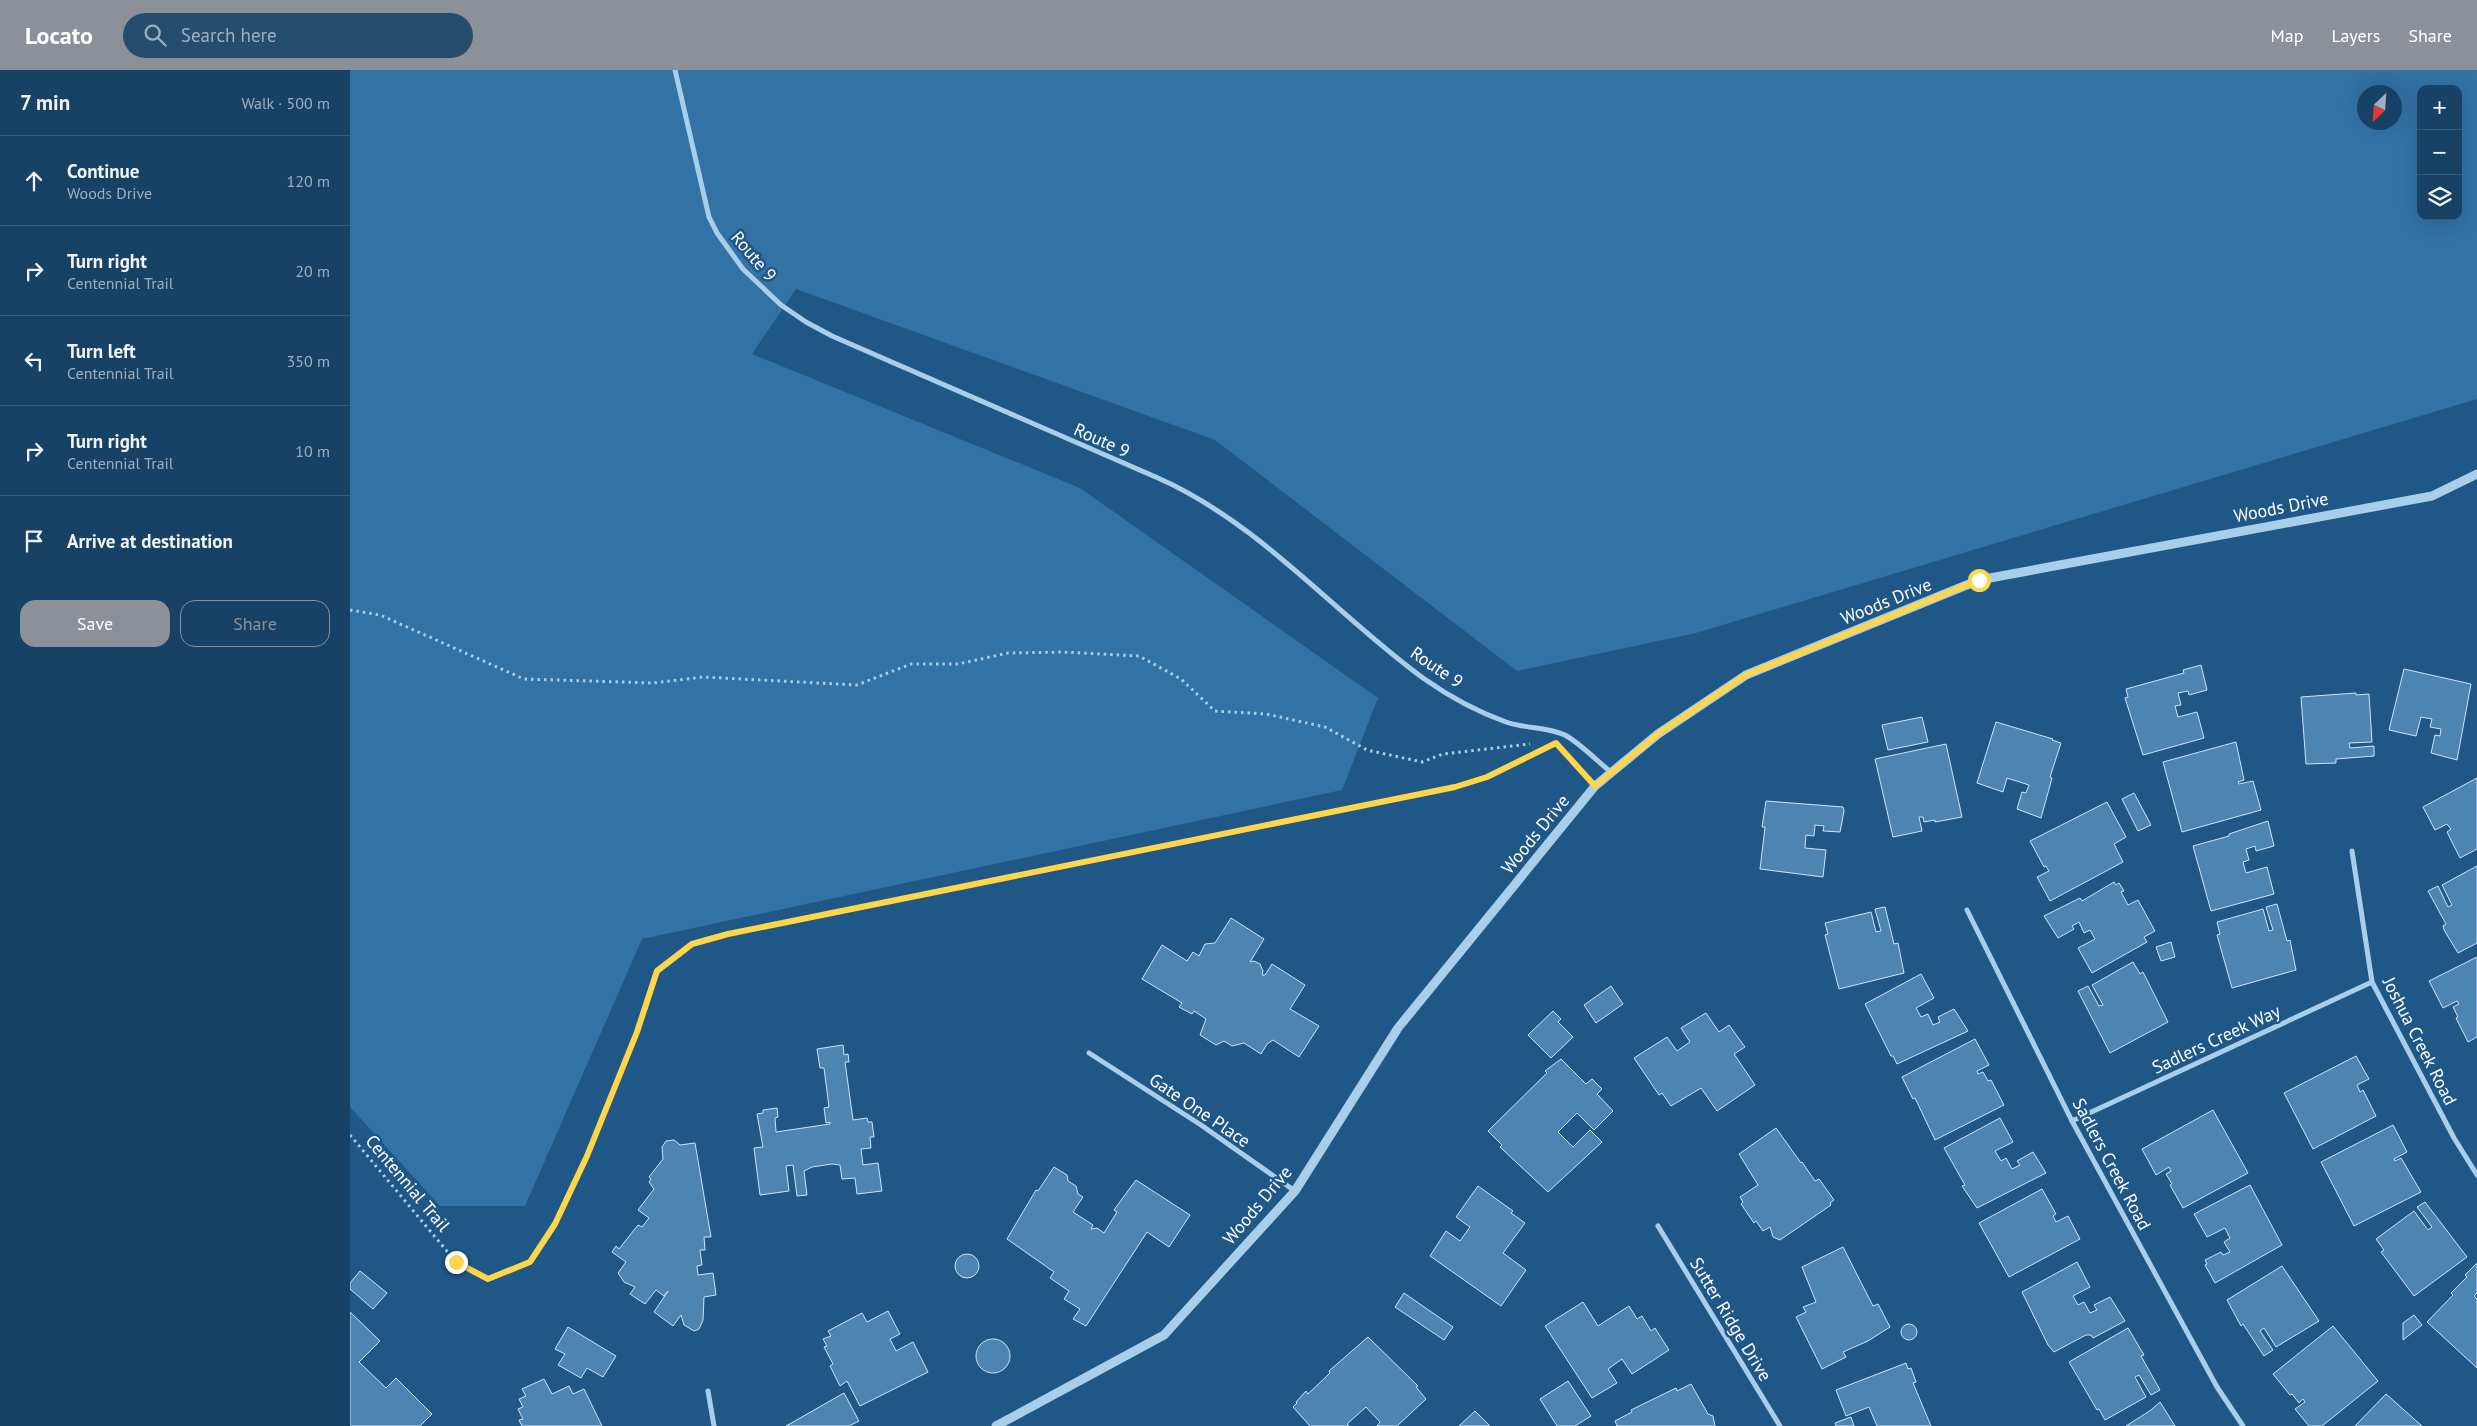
<!DOCTYPE html>
<meta charset="utf-8">
<style>
:root{--surface:#174265;--page:#244d6e;--text:#f1f3f6;--muted:#9eb0bf;--line:#365b79;--accent:#8c9099}
body{margin:0;font-family:"PT Sans",sans-serif;background:var(--page);color:var(--text)}
.controls{position:absolute;right:15px;top:15px;display:grid;overflow:hidden;border-radius:10px;box-shadow:0 5px 20px #0002}
.controls button{width:45px;height:45px;display:grid;place-items:center;padding:0;border:0;border-bottom:1px solid var(--line);background:var(--surface);color:var(--text);font:25px sans-serif}
.compass{position:absolute;left:2007px;top:15px;width:45px;height:45px;border-radius:50%;background:var(--surface);box-shadow:0 5px 20px #0002;rotate:205deg}
.stop{position:absolute;width:15px;height:15px;margin:-11px;border:4px solid #ffd54a;border-radius:50%;background:#fff}
.stop.end{background:#ffd54a;border-color:#fff;box-shadow:0 1px 5px #0008}
.list{margin:0;padding:0;list-style:none}
h2{display:flex;justify-content:space-between;align-items:center;height:65px;margin:0;padding:0 20px;font-size:21px}
h2 small{font-size:16px;font-weight:400;color:var(--muted)}
.list li{display:grid;grid-template-columns:32px 1fr auto;gap:15px;align-items:center;box-sizing:border-box;height:90px;padding:0 20px;border-top:1px solid var(--line)}
.list b{display:block;font-size:19px;white-space:nowrap}
.list p{margin:0;font-size:16px;white-space:nowrap;color:var(--muted)}
.list em{font-size:16px;font-style:normal;color:var(--muted)}
.actions{display:flex;gap:10px;padding:15px 20px}
.actions a{flex:1;padding:11px 0;border:1px solid var(--accent);border-radius:15px;text-align:center;font-size:18px;color:var(--accent)}
.actions .main{background:var(--accent);color:#fff}
.icon{flex:none;width:28px;height:28px;fill:none;stroke:currentColor;stroke-width:2;stroke-linecap:round;stroke-linejoin:round}
.map{position:relative;flex:none;width:2127px;height:1356px;overflow:hidden}
header{display:flex;align-items:center;gap:30px;box-sizing:border-box;height:70px;padding:0 25px;background:var(--accent);color:#fff}
header strong{font-size:24px}
nav{display:flex;gap:28px;margin-inline-start:auto;font-size:18px}
.search{width:350px;height:45px;background:var(--page);display:flex;align-items:center;gap:12px;box-sizing:border-box;padding:0 18px;border-radius:28px;color:var(--muted);font-size:19px}
main{display:flex}
aside{flex:1;background:var(--surface)}
.map>svg:first-child{display:block}
</style>
<header>
<strong>Locato</strong>
<div class="search"><svg class="icon" aria-label="search" viewBox="0 0 24 24"><circle cx="10" cy="10" r="6"/><path d="M15 15l6 6"/></svg>Search here</div>
<nav><a>Map</a><a>Layers</a><a>Share</a></nav>
</header>
<main>
<aside>
<h2>7 min<small>Walk · 500 m</small></h2>
<ul class="list">
<li><svg class="icon" aria-label="ahead" viewBox="0 0 24 24"><path d="M12 20V5M6 11l6-6 6 6"/></svg><div><b>Continue</b><p>Woods Drive</p></div><em>120 m</em></li>
<li><svg class="icon" aria-label="right" viewBox="0 0 24 24"><path d="M7 20v-9h11M14 6l5 5-5 5"/></svg><div><b>Turn right</b><p>Centennial Trail</p></div><em>20 m</em></li>
<li><svg class="icon" aria-label="left" viewBox="0 0 24 24"><path d="M17 20v-9H6M10 6l-5 5 5 5"/></svg><div><b>Turn left</b><p>Centennial Trail</p></div><em>350 m</em></li>
<li><svg class="icon" aria-label="right" viewBox="0 0 24 24"><path d="M7 20v-9h11M14 6l5 5-5 5"/></svg><div><b>Turn right</b><p>Centennial Trail</p></div><em>10 m</em></li>
<li><svg class="icon" aria-label="arrive" viewBox="0 0 24 24"><path d="M6 21V4h12l-3 4 3 4H6"/></svg><div><b>Arrive at destination</b></div></li>
</ul>
<div class="actions"><a class="main">Save</a><a>Share</a></div>
</aside>
<div class="map">
<svg width="2127" height="1356" viewBox="0 0 2127 1356">
<rect width="100%" height="100%" fill="#1f5887"/>
<path fill="#3372a5" fill-rule="evenodd" d="M0,0H2127V329L1346,563L1167,601L865,370L446,219L402,284L730,418L1028,628L992,720L292,869L175,1136H90L0,1037ZM2071,19H2108V146H2071ZM2014,22H2044V52H2014Z"/>
<g fill="#4c84b2" stroke="#cee5f8">
<path d="M1851,595L1857,620L1839,625L1838,621L1828,623L1831,635L1825,636L1828,647L1847,642L1854,668L1793,685L1775,628L1778,627L1776,619L1834,603L1833,600Z"/>
<path d="M2054,599L2121,614L2107,690L2081,683L2085,665L2090,666L2091,659L2080,657L2082,649L2071,647L2066,666L2039,660Z"/>
<path d="M2006,623V625L2019,624L2022,672L1999,673L2000,678L2024,676V686L1986,689V693L1956,694L1951,627Z"/>
<path d="M1572,647L1578,672L1538,680L1532,655Z"/>
<path d="M1646,652L1703,669L1702,670L1711,673L1700,707L1702,708L1691,748L1667,739L1672,722L1676,723L1679,715L1657,708L1653,722L1627,713Z"/>
<path d="M1886,672L1894,710L1888,712L1889,714L1903,711L1911,740L1832,762L1813,692Z"/>
<path d="M1596,674L1612,747L1585,752V750L1574,752L1573,747H1569L1572,761L1543,767L1525,689Z"/>
<path d="M2127,708V779L2110,788L2097,762L2101,759L2097,754L2085,760L2073,737Z"/>
<path d="M1784,723L1801,755L1788,761L1772,729Z"/>
<path d="M1416,731L1493,737L1494,741L1490,762L1473,761L1474,756L1465,755L1464,766L1456,765L1455,778L1476,780L1473,807L1410,799L1415,757H1412Z"/>
<path d="M1757,732L1776,767L1764,774L1773,792L1700,831L1687,807L1699,801L1696,796L1694,797L1680,771Z"/>
<path d="M1918,751L1924,776L1906,781L1905,776L1896,779L1899,790L1893,792L1896,803L1917,797L1924,824L1861,841L1843,776L1879,766V764Z"/>
<path d="M2127,796V873L2108,883L2094,860L2093,856L2096,854L2078,821L2088,816L2098,837L2102,835L2092,815Z"/>
<path d="M1764,812L1766,815L1769,813L1774,821L1771,822L1778,835L1788,830L1805,861L1794,867L1797,872L1742,903L1728,878L1745,869L1740,860L1734,863L1729,852L1722,856L1724,859L1708,868L1694,846L1730,828L1732,831Z"/>
<path d="M1927,834L1937,871L1940,870L1946,900L1882,918L1867,865L1870,864L1867,852L1913,839L1919,861L1923,860L1916,837Z"/>
<path d="M1535,837L1544,874L1548,873L1554,903L1489,919L1475,865L1478,864L1475,853L1521,842L1526,862L1531,861L1525,839Z"/>
<path d="M881,848L914,869L900,892L904,891L910,894L913,901L912,905H915L922,894L955,915L940,939L969,956L949,987L923,970L917,974L911,984L894,973L882,976L874,971L866,975L850,965L856,949L844,941L842,944L829,937L832,933L792,909L812,875L837,891L843,882L849,886L855,874L865,873Z"/>
<path d="M1821,872L1825,887L1811,891L1806,877Z"/>
<path d="M2127,887V967L2118,972L2106,948L2108,947L2103,937L2109,934L2107,931L2093,938L2079,911Z"/>
<path d="M1783,892L1790,904L1793,902L1818,952L1760,983L1728,921L1738,916L1749,936L1753,935L1742,915Z"/>
<path d="M1571,904L1584,928L1566,938L1571,947L1578,944L1583,955L1590,952L1588,947L1604,939L1618,961L1547,994L1543,986H1541L1515,934Z"/>
<path d="M1261,916L1273,934L1246,953L1234,935Z"/>
<path d="M1203,941L1211,949L1208,952L1223,967L1201,988L1178,965Z"/>
<path d="M1356,943L1369,962L1379,955L1395,977L1384,984L1405,1015L1367,1041L1351,1018L1321,1036L1312,1023L1309,1025L1284,988L1317,967L1327,981L1340,972L1331,958Z"/>
<path d="M1625,969L1639,995L1627,1001L1628,1004L1633,1002L1638,1011L1641,1010L1654,1035L1585,1070L1565,1028L1563,1029L1552,1007Z"/>
<path d="M493,975L494,985L498,984L499,992H495L503,1050L517,1048L518,1052H522L524,1067H520L521,1078L511,1079L513,1095L528,1093L532,1121L507,1124L505,1108L492,1109L490,1095L482,1094L462,1097L454,1101L457,1125L447,1126L443,1095L436,1096L439,1121L410,1125L404,1078L413,1077L407,1044L413,1043V1040L427,1038L428,1047L425,1048L426,1062L480,1054V1052L476,1053L474,1038L479,1037L474,998H470L467,979Z"/>
<path d="M2006,986L2019,1009L2007,1015L2010,1022L2013,1020L2026,1046L1963,1079L1934,1023Z"/>
<path d="M1211,989L1236,1014L1242,1009L1252,1019L1247,1024L1263,1041L1244,1060L1227,1043L1208,1062L1223,1077L1240,1060L1252,1072L1198,1122L1150,1077L1152,1075L1138,1061L1197,1003L1195,1001Z"/>
<path d="M1863,1040L1898,1103L1833,1138L1820,1115L1822,1114L1816,1104L1821,1101L1819,1097L1806,1105L1792,1079Z"/>
<path d="M1650,1048L1663,1072L1645,1081L1651,1091L1656,1088L1662,1099L1670,1095L1667,1091L1683,1082L1696,1103L1627,1138L1612,1116L1615,1115L1594,1078Z"/>
<path d="M2043,1055L2057,1082L2044,1089L2045,1091L2051,1088L2071,1122L2004,1156L1971,1092Z"/>
<path d="M1426,1058L1451,1093L1452,1092L1465,1111L1469,1109L1484,1130L1480,1133L1481,1135L1430,1170L1423,1167L1420,1157L1413,1161L1406,1151L1404,1153L1391,1134L1393,1132L1390,1127L1408,1115L1389,1084Z"/>
<path d="M324,1070L330,1075L345,1073L361,1167H354L355,1180H350L352,1195L347,1196L348,1205L363,1203L366,1225L354,1227L353,1250L349,1259L344,1261L334,1255L331,1245L323,1256L304,1242L318,1221L314,1226L306,1220L295,1234L280,1224L285,1217L274,1212L268,1203L276,1192L262,1182L266,1176L269,1179L288,1155L292,1157L299,1148L288,1140L304,1119L299,1112L301,1109L299,1107L313,1089L312,1077L316,1071Z"/>
<path d="M704,1097L717,1105L718,1111L726,1116L728,1124L733,1127L723,1142L743,1155L741,1159L747,1158L754,1163L767,1142L764,1140L786,1110L840,1145L819,1177L797,1162L736,1256L723,1249L730,1239L714,1229L719,1221L700,1208L704,1202L657,1169L686,1120L688,1121Z"/>
<path d="M1900,1115L1932,1175L1865,1213L1855,1195L1857,1194L1855,1190L1871,1182L1873,1185L1880,1182L1874,1172L1880,1168L1875,1158L1857,1167L1844,1144Z"/>
<path d="M1128,1116L1163,1141L1161,1143L1175,1153L1153,1183L1176,1200L1151,1236L1080,1186L1096,1161L1110,1171L1120,1157L1106,1147Z"/>
<path d="M1692,1119L1706,1144L1703,1146L1706,1152L1718,1146L1730,1169L1659,1207L1629,1153Z"/>
<path d="M2075,1132L2117,1187L2064,1226L2031,1182L2034,1180L2026,1169L2064,1141L2078,1160L2082,1157L2067,1137Z"/>
<path d="M1493,1177L1523,1236L1528,1234L1540,1257L1518,1271L1493,1282L1496,1287L1472,1299L1446,1247L1456,1242L1453,1237L1466,1232L1452,1197Z"/>
<circle cx="617" cy="1196" r="12"/>
<path d="M1727,1192L1740,1217L1723,1226L1728,1235L1734,1232L1740,1243L1747,1240L1744,1235L1760,1227L1775,1251L1743,1268L1741,1265H1736L1704,1282L1698,1275L1672,1222Z"/>
<path d="M2127,1193V1223L2124,1226L2127,1229V1298L2077,1252L2103,1225L2101,1223L2117,1207L2115,1205Z"/>
<path d="M1932,1196L1969,1251L1926,1277L1914,1258L1910,1261L1923,1280L1914,1286L1893,1254L1891,1256L1877,1230Z"/>
<path d="M10,1201L37,1223L23,1239L0,1219V1213Z"/>
<path d="M1054,1223L1103,1257L1094,1270L1045,1237Z"/>
<path d="M1233,1232L1248,1256L1279,1236L1287,1249L1292,1246L1301,1261L1305,1258L1319,1280L1282,1304L1272,1289L1258,1299L1267,1313L1242,1328L1195,1256Z"/>
<path d="M538,1241L550,1264L540,1269L546,1281L563,1272L578,1302L510,1336L497,1311L490,1316L480,1296L483,1294L474,1277L477,1276L473,1269L481,1266L478,1261L512,1243L517,1252Z"/>
<path d="M0,1242L30,1271L9,1292L36,1318L46,1308L82,1344L70,1356H0Z"/>
<path d="M2064,1245L2072,1255L2053,1270V1253Z"/>
<circle cx="1559" cy="1262" r="8"/>
<path d="M1983,1256L2028,1311L1972,1356H1959L1945,1339L1955,1332L1953,1329L1949,1333L1942,1324L1940,1325L1923,1304Z"/>
<path d="M218,1257L266,1286L253,1307L237,1298L231,1308L208,1295L215,1284L205,1279Z"/>
<path d="M1778,1258L1794,1285L1791,1286L1810,1320L1801,1325L1789,1305L1785,1307L1796,1327L1755,1350L1749,1339L1747,1340L1719,1292Z"/>
<path d="M1018,1267L1068,1316L1066,1317L1076,1329L1047,1356H1027L1030,1352L1016,1337L997,1354L999,1356H960L943,1337L947,1333L946,1332L956,1321L958,1324L980,1303L979,1301Z"/>
<circle cx="643" cy="1286" r="17"/>
<path d="M1556,1293L1558,1299L1561,1298L1566,1312L1563,1313L1581,1356H1527L1519,1337L1496,1346L1486,1320Z"/>
<path d="M194,1309L202,1324L219,1316L223,1324L234,1319L252,1356H172L169,1350L173,1349L168,1339L173,1337L169,1329L176,1326L172,1319Z"/>
<path d="M1218,1311L1241,1346L1225,1356H1207L1190,1329Z"/>
<path d="M1341,1314L1358,1344L1363,1346L1365,1356H1267L1265,1351L1282,1342L1281,1340L1326,1318L1327,1321Z"/>
<path d="M494,1323L509,1351L499,1356H436Z"/>
<path d="M2036,1324L2072,1356H2005Z"/>
<path d="M1810,1332L1825,1356H1776L1801,1340Z"/>
<path d="M1125,1341L1140,1356H1109Z"/>
<path d="M1501,1347L1504,1356H1486L1485,1353Z"/>
</g>
<g fill="none" stroke-linecap="round" stroke-linejoin="round">
<g stroke="#a9ceea" stroke-width="3" stroke-dasharray="2.5 4" stroke-linecap="butt">
<path d="M0,540L30,545L174,609L303,613L353,607L507,615L561,594H608L658,583L712,582L789,586L831,609L865,641L916,644L975,657L1017,680L1072,692L1093,684L1180,674"/>
<path d="M1222,690L1234,704"/>
<path d="M0,1065L106,1192L138,1209L180,1192L205,1154L237,1086L287,962L307,901L341,874L378,864L1105,717L1137,707L1199,676"/>
</g>
<g stroke="#a9ceea" stroke-width="5">
<path d="M325,0L359,147L367,163L393,199L431,235L456,252L482,266L808,408C910,453 984,543 1073,608C1097,625 1128,642 1156,652C1175,659 1196,656 1215,665C1231,674 1247,691 1262,703"/>
<path d="M2002,781L2022,912L2104,1068L2127,1105"/>
<path d="M1617,840L1722,1051L1867,1317L1893,1356"/>
<path d="M739,983L851,1055L945,1121"/>
<path d="M1722,1051L2022,912"/>
<path d="M1308,1156L1430,1356"/>
<path d="M358,1321L364,1356"/>
</g>
<path stroke="#a9ceea" stroke-width="9" d="M646,1356L814,1265L945,1121L1048,958L1245,716L1308,664L1396,605L1629,510L2082,426L2127,404"/>
</g>
<g fill="none" stroke-linecap="round" stroke-linejoin="round">
<path stroke="#ffd54a" stroke-width="6" d="M106,1192L138,1209L180,1192L205,1154L237,1086L287,962L307,901L342,874L378,864L1105,717L1137,707L1206,673L1245,716L1308,664L1396,605L1629,510"/>
</g>
<g text-anchor="middle" dominant-baseline="central" stroke-width="5" stroke-linejoin="round" paint-order="stroke">
<g font-size="18" fill="#fff" stroke="#1f5887">
<text transform="translate(404 186) rotate(50)">Route 9</text>
<text transform="translate(752 370) rotate(24)">Route 9</text>
<text transform="translate(1931 437) rotate(-11)">Woods Drive</text>
<text transform="translate(1536 531) rotate(-22)">Woods Drive</text>
<text transform="translate(1087 597) rotate(34)">Route 9</text>
<text transform="translate(1185 764) rotate(-51)">Woods Drive</text>
<text transform="translate(1866 969) rotate(-25)">Sadlers Creek Way</text>
<text transform="translate(2070 971) rotate(63)">Joshua Creek Road</text>
<text transform="translate(850 1040) rotate(34)">Gate One Place</text>
<text transform="translate(1762 1094) rotate(62)">Sadlers Creek Road</text>
<text transform="translate(58 1113) rotate(50)">Centennial Trail</text>
<text transform="translate(907 1135) rotate(-50)">Woods Drive</text>
<text transform="translate(1381 1249) rotate(59)">Sutter Ridge Drive</text>
</g>
</g>
</svg>
<div class="controls">
<button>+</button>
<button>−</button>
<button><svg class="icon" aria-label="layers" viewBox="0 0 24 24"><path d="M12 4l9 5-9 5-9-5zM3 14l9 5 9-5"/></svg></button>
</div>
<svg class="compass" viewBox="-18 -18 36 36"><path d="M0-13l5 13h-10z" fill="#e53935"/><path d="M0 13l5-13h-10z" fill="#9eb0bf"/></svg>
<div class="stop" style="left:1629px;top:510px"></div>
<div class="stop end" style="left:106px;top:1192px"></div>
</div>
</main>
